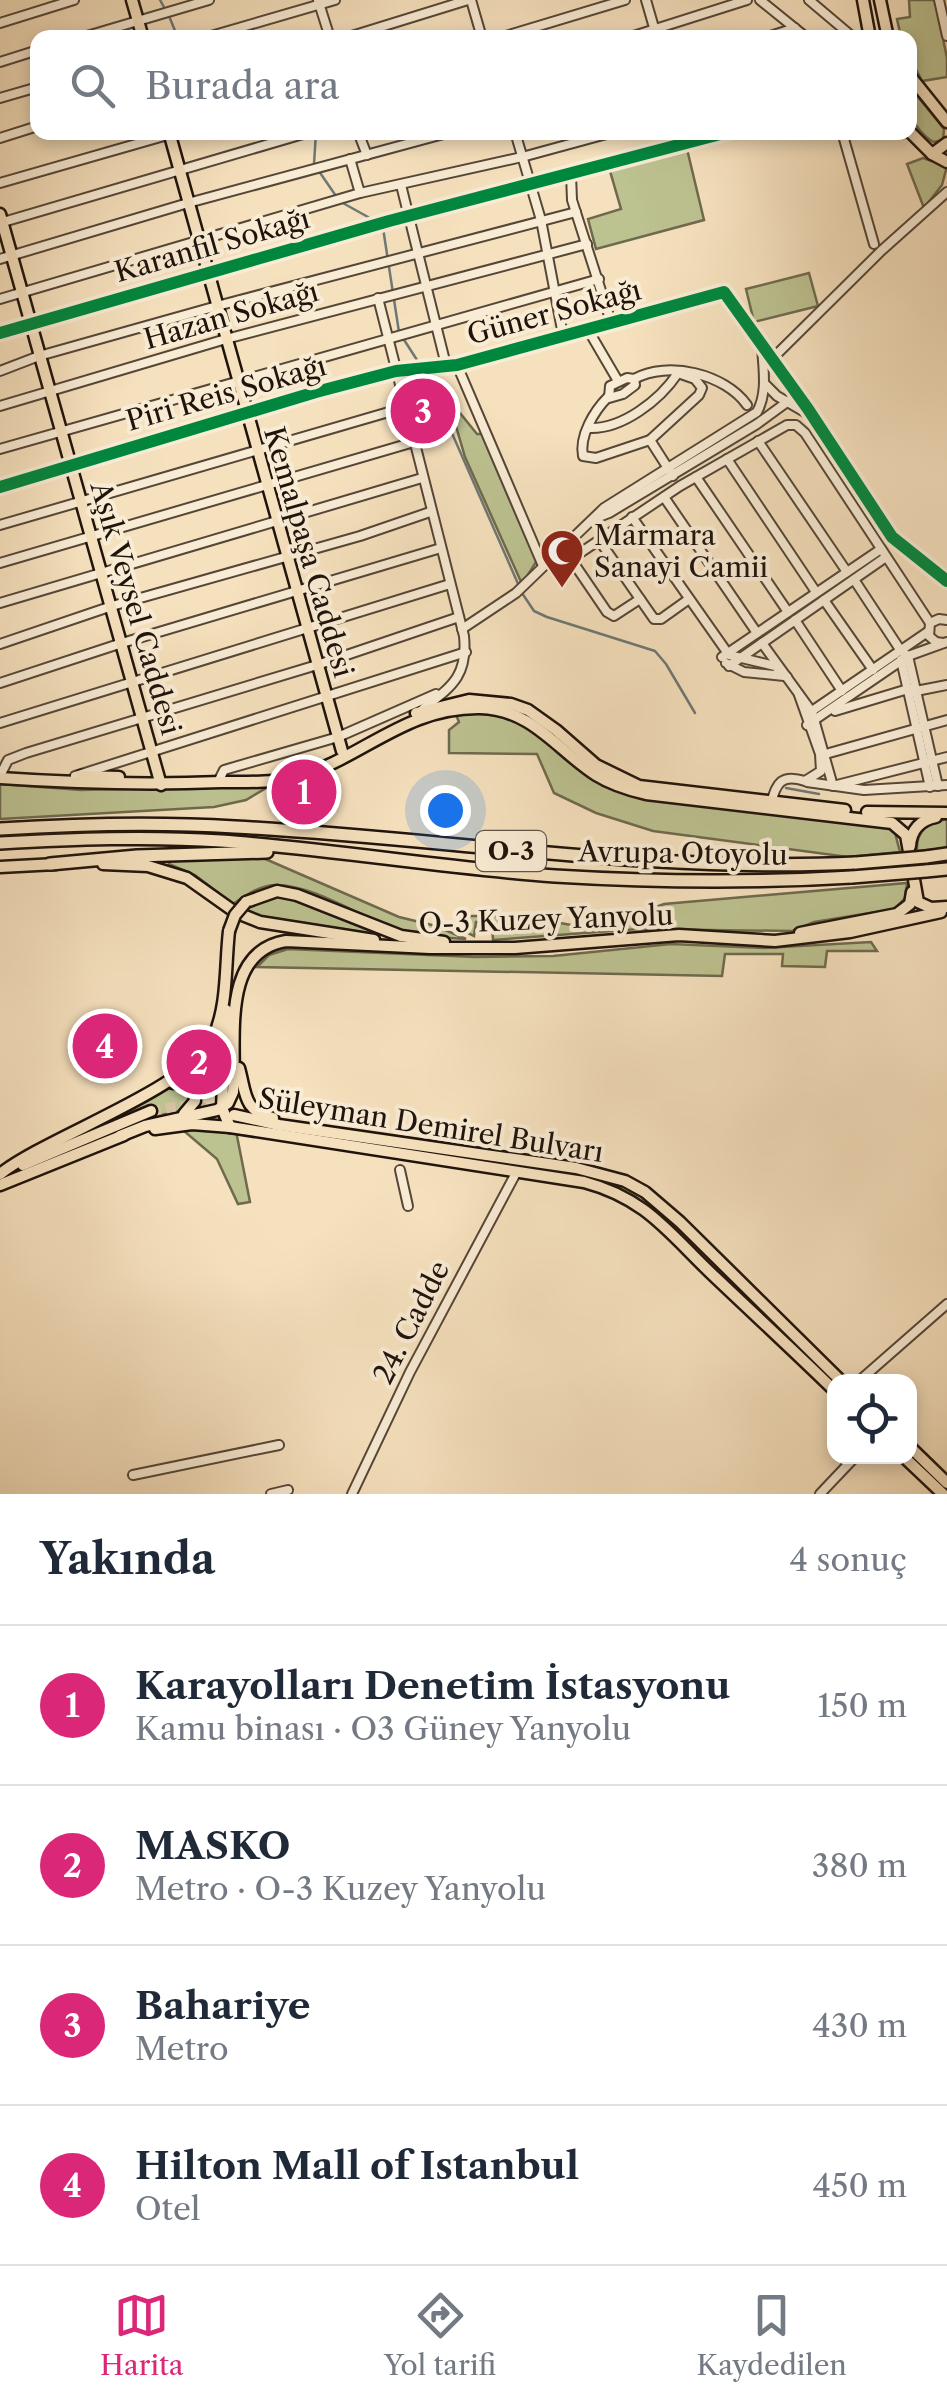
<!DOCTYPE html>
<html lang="tr">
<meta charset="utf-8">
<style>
:root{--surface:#fff;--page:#f2f2f3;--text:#1f2937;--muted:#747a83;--line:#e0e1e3;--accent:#db2777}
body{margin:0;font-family:"Libre Caslon Text",serif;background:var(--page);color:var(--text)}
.controls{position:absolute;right:30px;bottom:30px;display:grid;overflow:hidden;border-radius:20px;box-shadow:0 5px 15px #0003}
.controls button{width:90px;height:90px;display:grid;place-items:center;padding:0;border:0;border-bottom:2px solid var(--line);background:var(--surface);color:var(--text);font:50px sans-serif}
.you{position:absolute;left:445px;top:810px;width:35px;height:35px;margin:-25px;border:8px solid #fff;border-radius:50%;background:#1a73e8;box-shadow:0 0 0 15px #1a73e833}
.badge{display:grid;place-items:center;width:65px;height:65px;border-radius:50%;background:var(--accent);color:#fff;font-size:32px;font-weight:700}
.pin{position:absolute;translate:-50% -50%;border:5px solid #fff;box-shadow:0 2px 10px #0006}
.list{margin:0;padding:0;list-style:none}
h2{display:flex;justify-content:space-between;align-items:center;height:130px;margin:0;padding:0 40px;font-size:42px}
h2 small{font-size:32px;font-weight:400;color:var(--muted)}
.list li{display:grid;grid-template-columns:65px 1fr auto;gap:30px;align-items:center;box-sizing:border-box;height:160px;padding:0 40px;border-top:2px solid var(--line)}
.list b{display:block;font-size:38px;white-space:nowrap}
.list p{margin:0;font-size:32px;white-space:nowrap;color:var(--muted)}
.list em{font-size:32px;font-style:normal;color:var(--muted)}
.icon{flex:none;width:55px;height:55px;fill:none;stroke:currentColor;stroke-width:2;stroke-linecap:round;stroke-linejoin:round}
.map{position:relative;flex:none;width:947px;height:1494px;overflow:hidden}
.search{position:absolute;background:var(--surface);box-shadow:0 5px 15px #0003;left:30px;right:30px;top:30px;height:110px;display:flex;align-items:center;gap:25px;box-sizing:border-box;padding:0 35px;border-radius:20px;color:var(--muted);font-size:38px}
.sheet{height:770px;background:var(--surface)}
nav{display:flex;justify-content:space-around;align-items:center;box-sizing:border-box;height:140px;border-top:2px solid var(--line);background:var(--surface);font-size:28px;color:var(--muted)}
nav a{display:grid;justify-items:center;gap:5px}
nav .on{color:var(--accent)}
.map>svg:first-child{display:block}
</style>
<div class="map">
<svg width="947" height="1494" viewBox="0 0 947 1494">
<rect width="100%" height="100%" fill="#f6e1be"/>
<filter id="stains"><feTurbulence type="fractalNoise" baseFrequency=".002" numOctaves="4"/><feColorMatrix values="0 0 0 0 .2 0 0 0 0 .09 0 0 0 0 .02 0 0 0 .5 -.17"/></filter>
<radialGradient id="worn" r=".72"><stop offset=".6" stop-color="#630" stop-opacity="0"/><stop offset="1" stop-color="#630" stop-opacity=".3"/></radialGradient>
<g fill="#bdc291" stroke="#6e6a4e" stroke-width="2.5">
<path d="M909,0H935L947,58V77L922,81L910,58V38L901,37L897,19L910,17Z"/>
<path d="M910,87L944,129L943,140L933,142C910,127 910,112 910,87Z"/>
<path d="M687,149L704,220L596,249L588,219L621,209L610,171Z"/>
<path d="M923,158L947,166L942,185L924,208L907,164Z"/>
<path d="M809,273L818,306L754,322L746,289Z"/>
<path d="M460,413L477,434H484L538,559L522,584L465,457L453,416Z"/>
<path d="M454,710L523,711L587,775L617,789L872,822L894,829L900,852L848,857L653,831L596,813L554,793L537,754L449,753V730L459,722Z"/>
<path d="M0,784L81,790L271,785L246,800L214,807L0,819Z"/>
<path d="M947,819V848L917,851C916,830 928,823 947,819Z"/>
<path d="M263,858L399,917L436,926L466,939C443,938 418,937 395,929C360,917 314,885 276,885C260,885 246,895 233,904L195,875L169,864L168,860Z"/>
<path d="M907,883L905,898L895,909L814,922L792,931L639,929L493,940L492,922H476L474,936L466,932L467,916H522L582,927L626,918L664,904Z"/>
<path d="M280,895L381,935L259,916L246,910L259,900Z"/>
<path d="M871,942L877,951H827L825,967L782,966L783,954H725L722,976L257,967L269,955L288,949L475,957L553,956L671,944L764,948Z"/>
<path d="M182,1086L190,1091V1099L183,1110L153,1117L149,1108L91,1130L89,1127L169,1088Z"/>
<path d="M207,1129L236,1131L250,1202L238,1204L217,1159L184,1131Z"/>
</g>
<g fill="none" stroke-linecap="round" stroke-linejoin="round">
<g stroke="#6e7876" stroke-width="2.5">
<path d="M160,0L165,9"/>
<path d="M169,16L178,38"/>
<path d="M316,132L314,164L336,196"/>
<path d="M341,202L377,222"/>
<path d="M383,228L399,332L426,374L519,586"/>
<path d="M522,593L534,611L547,617L655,651L666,664L695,713"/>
<path d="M786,788L819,794"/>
</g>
<path stroke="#d6c2a3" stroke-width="10" stroke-dasharray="10 5" stroke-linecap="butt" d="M151,1111L186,1105L219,1110"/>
<defs>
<g id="minor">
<path d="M318,0L330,38"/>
<path d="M471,0L482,38"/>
<path d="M646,0L657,38"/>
<path d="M760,0L807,38"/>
<path d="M809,0L854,38"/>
<path d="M939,0L947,36"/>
<path d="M0,23L74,0"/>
<path d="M80,38L209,0"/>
<path d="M204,38L335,0"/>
<path d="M345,38L468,0"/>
<path d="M499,38L625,0"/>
<path d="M627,38L747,0"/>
<path d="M764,38L795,28"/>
<path d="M0,62L38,50"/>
<path d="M0,98L38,87"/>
<path d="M358,132L367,155"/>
<path d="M515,132L541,220L563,335"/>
<path d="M842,132L874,244"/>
<path d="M0,138L38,126"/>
<path d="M350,159L360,193"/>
<path d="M571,175L572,200L611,322"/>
<path d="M0,183L178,132"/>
<path d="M401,185L446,365"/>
<path d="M0,223L310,132"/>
<path d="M0,259L188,203L451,132"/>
<path d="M378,298L464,636C468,676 452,686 423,709"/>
<path d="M0,299L360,193L522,157L614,132"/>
<path d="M587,328L618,381"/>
<path d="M0,333L389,221L728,132"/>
<path d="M770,361L881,251L947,192"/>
<path d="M457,365L543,566"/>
<path d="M0,371L39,356L217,306L576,212"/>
<path d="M627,378L634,379L635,385L623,394L609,398L610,386Z"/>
<path d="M634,379C668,360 725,374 747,405"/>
<path d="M765,384L777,396L810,415"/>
<path d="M608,397C594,411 579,436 583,456L596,458L650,440"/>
<path d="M0,406L226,339L587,244"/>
<path d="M588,428C622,430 660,400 678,373L695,379L702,388L699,395L650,440L673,476"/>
<path d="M758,441L847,572"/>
<path d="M0,449L599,279"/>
<path d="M727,459L816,592"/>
<path d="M696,477L788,612"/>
<path d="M0,487L316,392L396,371L457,365L724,292L808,409L892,537L947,581"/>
<path d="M664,497L757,633"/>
<path d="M599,517L609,513L757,424L798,394"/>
<path d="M632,517L729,655L775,666L787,677"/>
<path d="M0,525L406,407"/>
<path d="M599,540L654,619H661L689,599"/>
<path d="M0,563L414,442"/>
<path d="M855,581L901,651L908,656L938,786"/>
<path d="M640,599L614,616L607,612L575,565L574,557L680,486L787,425H796L805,433L930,623"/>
<path d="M824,600L873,670"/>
<path d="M0,603L422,478"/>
<path d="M795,620L842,691"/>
<path d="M462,629L516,593L604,508L757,412C768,392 763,368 762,346"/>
<path d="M762,643L812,712L833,786"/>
<path d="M943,643L936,642L929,636L930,623L939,619L947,620"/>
<path d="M0,644L112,606L360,536L430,512"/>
<path d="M722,657L881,549"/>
<path d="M901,660L930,787"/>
<path d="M726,663L744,672L784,676"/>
<path d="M729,666L886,557"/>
<path d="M0,683L122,643L441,548"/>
<path d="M835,711L908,689L916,691L947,685"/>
<path d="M809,713L929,631"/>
<path d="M0,723L450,584"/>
<path d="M807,725L908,656L947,642"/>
<path d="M822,755L947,720"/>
<path d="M2,772L8,760L26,753L317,665L459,617"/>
<path d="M75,776L466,652"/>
<path d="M220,778L224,770L338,737L436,694"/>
<path d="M807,782L864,790L947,785"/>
<path d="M837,785L947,757"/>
<path d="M771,804C776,782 782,774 805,781L821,771L820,754L799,695"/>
<path d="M400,1170L408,1206"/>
<path d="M858,1382L947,1304"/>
<path d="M133,1475L279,1445"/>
<path d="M271,1494L288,1490"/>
<path d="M352,1494L410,1372L516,1173"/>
<path d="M820,1494L856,1456"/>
</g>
<g id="major">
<path d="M132,0L143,38"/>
<path d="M863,0L870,38"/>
<path d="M880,0L888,38"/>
<path d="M910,76L947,122"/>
<path d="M169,132L342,751"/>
<path d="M910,132L932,154L947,162"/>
<path d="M932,154L947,143"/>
<path d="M0,214L161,785"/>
<path d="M416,713L469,700L511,704L528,710L556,730L596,765L639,786L845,810"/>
<path d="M81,776L119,777"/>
<path d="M0,778C74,783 147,785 221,782C246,782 273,783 297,777C363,758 405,707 480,708C532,709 557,750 596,775C612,785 629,790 646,794L892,823L906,835L918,902L931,908L947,907"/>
<path d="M867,812L947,813"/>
<path d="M910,846C911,830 920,820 936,817"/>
<path d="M103,864L148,866L187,878L235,912L260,922L374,940"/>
<path d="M0,867L56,864"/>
<path d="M246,902L277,891L297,895L401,936L444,942"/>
<path d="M800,933L897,914L910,904L912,892"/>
<path d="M226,1010L222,1108L230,1127"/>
<path d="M239,1068C246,1093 243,1111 273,1118"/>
<path d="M173,1083H185L194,1090L195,1101L184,1114"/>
<path d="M234,1115L279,1125L576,1168L625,1181L645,1192L680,1222L842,1382"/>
<path d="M155,1129L192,1124L230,1127L584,1182C648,1199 670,1235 715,1277C755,1315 795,1352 834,1390"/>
<path d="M120,1136L145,1126L217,1110L228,1103L233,1092C237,1042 219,952 286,941L430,948H515L679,935L775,941L850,932L941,912"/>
<path d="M23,1165L151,1111"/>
<path d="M0,1174C50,1135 190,1089 213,1038C228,1006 225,966 229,931"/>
<path d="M0,1185L124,1135"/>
<path d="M910,1447L947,1483"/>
<path d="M903,1456L943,1494"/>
</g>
<g id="highway">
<path d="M0,829C79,824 157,822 235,827C443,838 648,873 856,863"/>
<path d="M0,843C73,839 148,836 221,841C332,849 443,868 555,876C653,882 753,883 852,877"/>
<path d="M926,857L947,854"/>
<path d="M50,864L137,856L267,852"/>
<path d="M926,871L947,869"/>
</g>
</defs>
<use href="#minor" stroke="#554638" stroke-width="12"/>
<use href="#major" stroke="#1f130c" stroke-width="15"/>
<use href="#highway" stroke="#1f130c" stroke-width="16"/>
<use href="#minor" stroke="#f9ecd5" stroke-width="8"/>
<use href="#major" stroke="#f6e1be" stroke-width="10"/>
<use href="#highway" stroke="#f6e1be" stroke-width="11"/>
<defs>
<path id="major-bridge" d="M229,931L235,915L246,902"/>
<g id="highway-bridge">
<path d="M856,863L926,857"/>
<path d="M852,877L926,871"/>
</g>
</defs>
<use href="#major-bridge" stroke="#1f130c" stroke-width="15" stroke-linecap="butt"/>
<use href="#highway-bridge" stroke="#1f130c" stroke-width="16" stroke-linecap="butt"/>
<use href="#major-bridge" stroke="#f6e1be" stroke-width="10"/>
<use href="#highway-bridge" stroke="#f6e1be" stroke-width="11"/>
<defs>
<g id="cycleway">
<path d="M0,333L389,221L728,132"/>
<path d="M0,487L316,392L396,371L457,365L724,292L808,409L892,537L947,581"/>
</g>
</defs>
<use href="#cycleway" stroke="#f9ecd5" stroke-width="19"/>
<use href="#cycleway" stroke="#00873e" stroke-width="12"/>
</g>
<defs>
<symbol id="mosque-pin" viewBox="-11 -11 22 30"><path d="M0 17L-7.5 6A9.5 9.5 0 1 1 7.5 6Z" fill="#8f2418" stroke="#f9ecd5"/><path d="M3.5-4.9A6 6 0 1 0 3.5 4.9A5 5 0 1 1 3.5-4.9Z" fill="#fff"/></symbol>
</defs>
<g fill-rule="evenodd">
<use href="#mosque-pin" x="537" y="526" width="50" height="68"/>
</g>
<g text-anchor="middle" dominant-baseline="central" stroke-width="8" stroke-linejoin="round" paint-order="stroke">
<rect fill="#f9ecd5" stroke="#605448" stroke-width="2.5" x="476" y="831" width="70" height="40" rx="8"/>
<g font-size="25" font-weight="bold" fill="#1f130c">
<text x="511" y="851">O-3</text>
</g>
<g font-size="28" fill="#1f130c" stroke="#f9ecd5">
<text transform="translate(212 245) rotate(-16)">Karanfil Sokağı</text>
<text transform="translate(554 312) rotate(-15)">Güner Sokağı</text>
<text transform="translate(231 315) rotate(-16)">Hazan Sokağı</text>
<text transform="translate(226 393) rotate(-16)">Piri Reis Sokağı</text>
<text transform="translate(309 552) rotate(74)">Kemalpaşa Caddesi</text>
<text transform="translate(136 608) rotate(74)">Aşık Veysel Caddesi</text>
<text transform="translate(683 853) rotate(1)">Avrupa Otoyolu</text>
<text transform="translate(546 919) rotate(-2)">O-3 Kuzey Yanyolu</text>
<text transform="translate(431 1125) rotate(9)">Süleyman Demirel Bulvarı</text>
<text transform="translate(411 1322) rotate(-63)">24. Cadde</text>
</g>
<g font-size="28" fill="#1f130c" stroke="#f9ecd5" text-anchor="start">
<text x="594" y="535">Marmara<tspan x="594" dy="32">Sanayi Camii</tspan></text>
</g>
</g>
<rect width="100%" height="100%" filter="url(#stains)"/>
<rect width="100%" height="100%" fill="url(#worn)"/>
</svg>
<div class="controls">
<button><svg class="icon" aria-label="locate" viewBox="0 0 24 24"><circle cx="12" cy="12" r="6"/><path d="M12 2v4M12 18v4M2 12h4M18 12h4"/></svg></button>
</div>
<div class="you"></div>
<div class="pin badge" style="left:304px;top:792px">1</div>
<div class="pin badge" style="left:199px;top:1062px">2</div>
<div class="pin badge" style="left:423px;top:411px">3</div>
<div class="pin badge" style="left:105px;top:1046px">4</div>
<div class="search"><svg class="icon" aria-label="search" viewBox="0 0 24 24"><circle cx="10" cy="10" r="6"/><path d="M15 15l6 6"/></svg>Burada ara</div>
</div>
<section class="sheet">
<h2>Yakında<small>4 sonuç</small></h2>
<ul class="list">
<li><span class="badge">1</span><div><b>Karayolları Denetim İstasyonu</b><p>Kamu binası · O3 Güney Yanyolu</p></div><em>150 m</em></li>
<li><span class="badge">2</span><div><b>MASKO</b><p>Metro · O-3 Kuzey Yanyolu</p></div><em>380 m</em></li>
<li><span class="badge">3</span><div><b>Bahariye</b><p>Metro</p></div><em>430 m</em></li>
<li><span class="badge">4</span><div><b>Hilton Mall of Istanbul</b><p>Otel</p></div><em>450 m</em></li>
</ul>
</section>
<nav>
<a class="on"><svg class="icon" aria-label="map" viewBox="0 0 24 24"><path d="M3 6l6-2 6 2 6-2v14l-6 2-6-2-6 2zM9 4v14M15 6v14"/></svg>Harita</a>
<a><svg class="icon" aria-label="directions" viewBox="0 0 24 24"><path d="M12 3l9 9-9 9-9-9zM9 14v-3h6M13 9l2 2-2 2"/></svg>Yol tarifi</a>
<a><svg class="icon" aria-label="saved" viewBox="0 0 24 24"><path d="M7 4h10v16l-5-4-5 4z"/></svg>Kaydedilen</a>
</nav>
